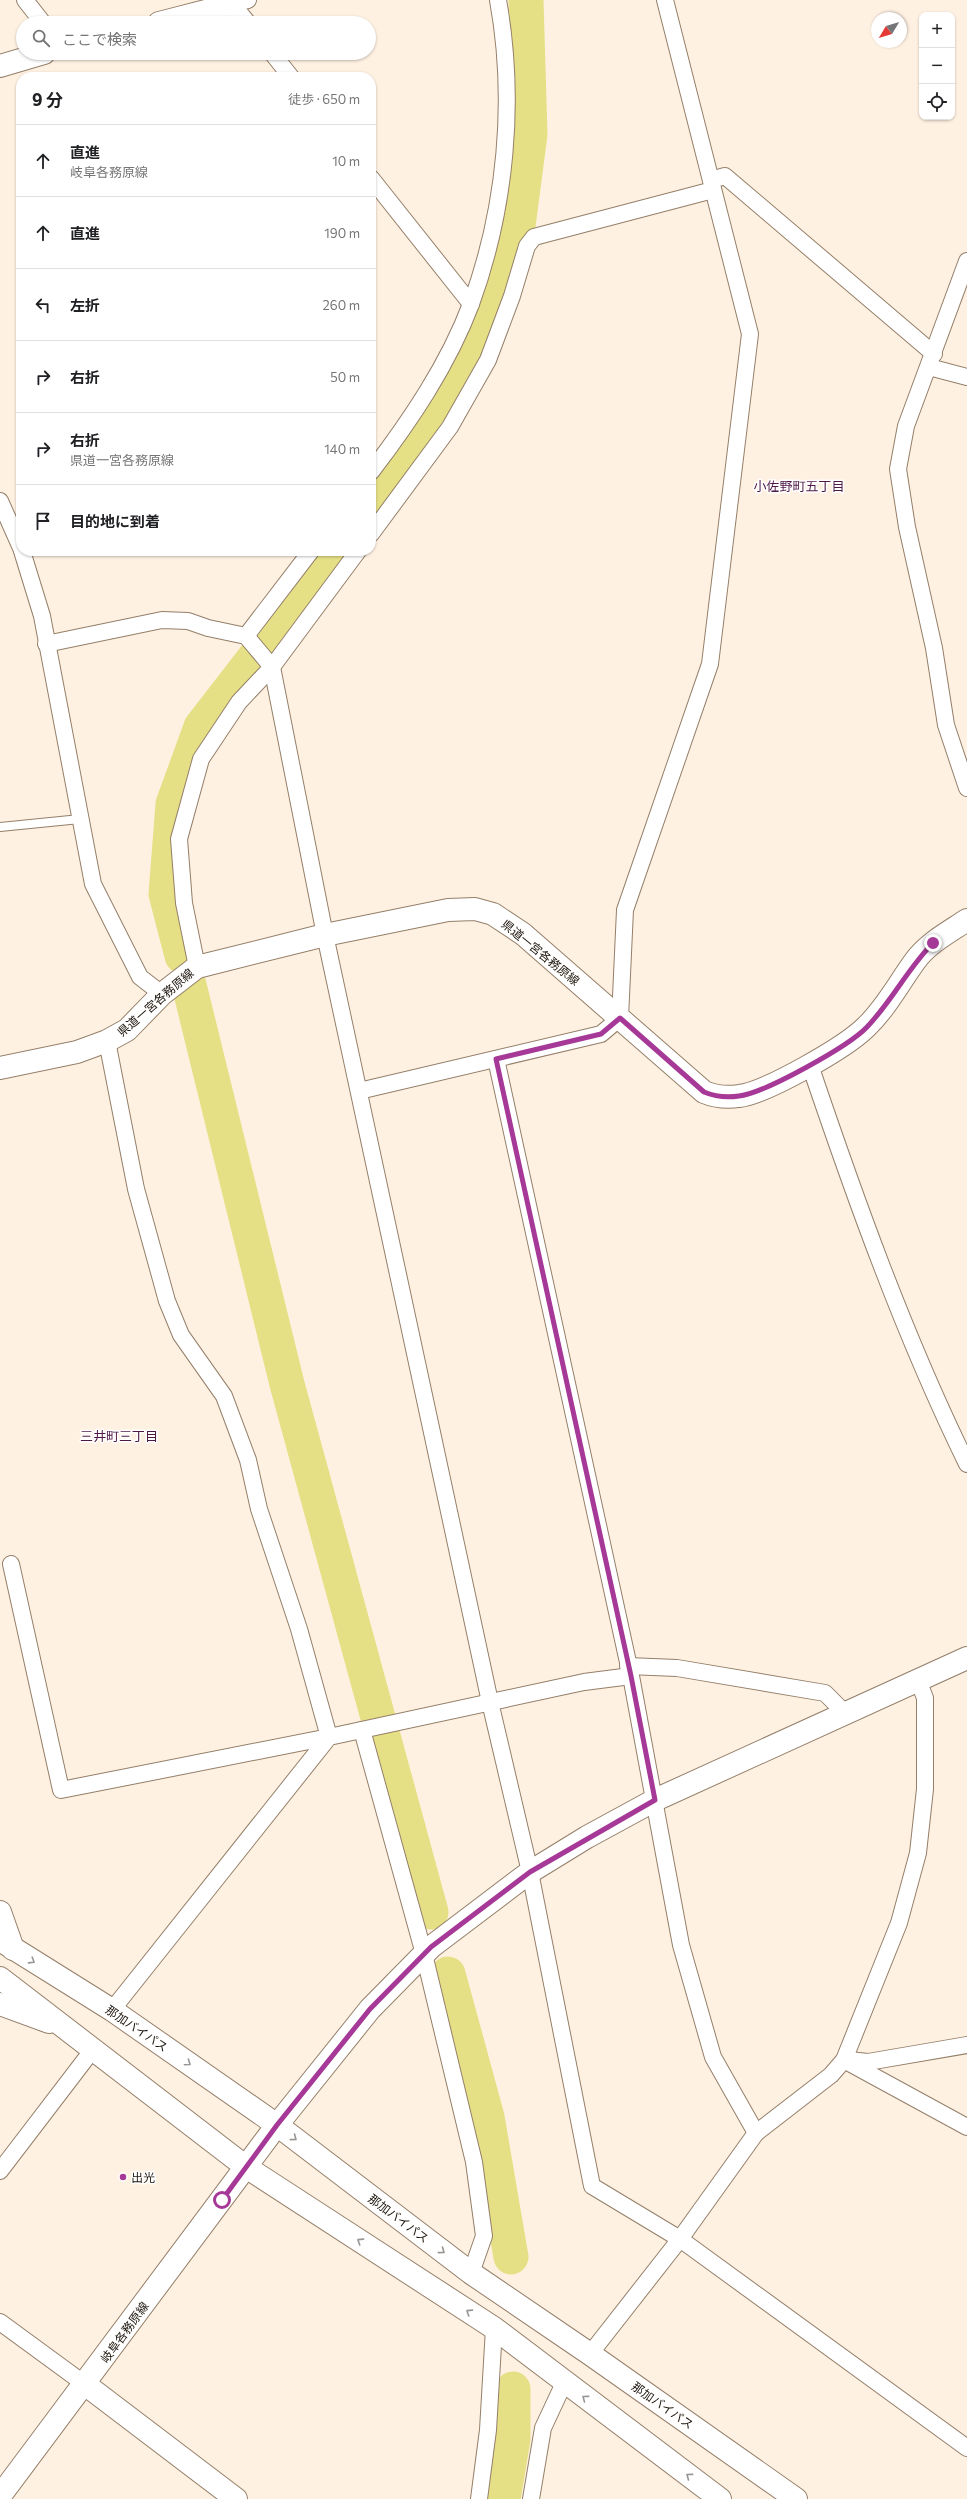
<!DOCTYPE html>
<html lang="ja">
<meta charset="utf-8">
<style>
:root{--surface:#fff;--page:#f6f6f6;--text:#202124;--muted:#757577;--line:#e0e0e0}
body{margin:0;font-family:Commissioner,"Noto Sans JP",sans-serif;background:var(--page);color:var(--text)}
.controls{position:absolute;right:12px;top:12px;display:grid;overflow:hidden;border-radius:8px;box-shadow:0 1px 3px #0004}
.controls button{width:36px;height:36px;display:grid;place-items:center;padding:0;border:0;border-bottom:1px solid var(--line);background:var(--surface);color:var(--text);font:20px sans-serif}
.compass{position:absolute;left:871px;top:12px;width:36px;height:36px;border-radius:50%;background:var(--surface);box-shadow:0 1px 3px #0004;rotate:232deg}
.stop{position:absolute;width:12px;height:12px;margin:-9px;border:3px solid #a63998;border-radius:50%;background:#fff}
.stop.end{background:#a63998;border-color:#fff;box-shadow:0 1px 4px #0008}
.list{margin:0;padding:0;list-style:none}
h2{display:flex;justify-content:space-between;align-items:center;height:52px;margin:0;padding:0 16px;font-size:17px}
h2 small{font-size:13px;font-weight:400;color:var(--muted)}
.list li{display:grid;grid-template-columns:26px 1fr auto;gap:12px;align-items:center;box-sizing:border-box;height:72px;padding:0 16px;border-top:1px solid var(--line)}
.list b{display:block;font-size:15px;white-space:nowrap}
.list p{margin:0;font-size:13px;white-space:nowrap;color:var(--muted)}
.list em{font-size:13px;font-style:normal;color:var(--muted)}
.icon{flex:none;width:22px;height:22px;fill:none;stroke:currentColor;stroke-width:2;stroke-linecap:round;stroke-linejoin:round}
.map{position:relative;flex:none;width:967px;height:2499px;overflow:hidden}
.search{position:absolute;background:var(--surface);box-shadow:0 1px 3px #0004;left:16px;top:16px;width:360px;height:44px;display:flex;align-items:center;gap:10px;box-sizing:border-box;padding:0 14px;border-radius:22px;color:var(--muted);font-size:15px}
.panel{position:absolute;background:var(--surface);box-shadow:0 1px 3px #0004;left:16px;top:72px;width:360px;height:484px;border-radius:16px}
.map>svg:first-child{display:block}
</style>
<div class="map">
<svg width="967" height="2499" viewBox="0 0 967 2499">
<rect width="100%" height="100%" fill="#fff1e2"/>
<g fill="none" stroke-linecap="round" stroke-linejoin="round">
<g stroke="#e5e085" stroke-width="35">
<path d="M371,504L427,427L485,320L518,226L530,134L526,0"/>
<path d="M182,956L166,894L173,804L201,727L337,551"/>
<path d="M189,985L287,1384L431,1912"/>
<path d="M448,1974L487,2117L511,2257"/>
<path d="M503,2499L513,2439V2389"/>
</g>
<defs>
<path id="lane" d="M0,827L80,819"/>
<g id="street">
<path d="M25,0L43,23"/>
<path d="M229,0L248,23"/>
<path d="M233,4L248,0"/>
<path d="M272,53L291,77"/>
<path d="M371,178L471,304"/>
<path d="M711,180L725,176L934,354"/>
<path d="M967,261L906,426L898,469L907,527L934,648L946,725L967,788"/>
<path d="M929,367L967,377"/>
<path d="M371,472C410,421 448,365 471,304C506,208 516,100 498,0"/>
<path d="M0,501L21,548"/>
<path d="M371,534L450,427L488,360L512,296L527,246L534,237L713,190"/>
<path d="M22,551L42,616L93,884L140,977L162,994"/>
<path d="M246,636L311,551"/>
<path d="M46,644L162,620L188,621L208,628L246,636L272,667L325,935L490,1702L530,1872L592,2186L680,2239L967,2448"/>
<path d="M197,967L184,903L179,839L201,759L239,702L272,667L358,551"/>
<path d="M496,1059L631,1676L681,1945L713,2057L756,2133"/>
<path d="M810,1065C856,1201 904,1335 967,1464"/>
<path d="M359,1091L601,1034L620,1018L625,910L710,664L750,334L665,0"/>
<path d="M11,1564L61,1790L329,1737L299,1629L259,1509L248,1460L224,1396L181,1335L167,1301L136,1189L107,1041"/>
<path d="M628,1666L677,1668L825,1693L845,1713"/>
<path d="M362,1730L424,1954L474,2162L484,2236L471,2273"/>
<path d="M112,2010L329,1737L584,1682L631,1676"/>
<path d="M844,2060L967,2127"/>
<path d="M849,2060L868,2062L967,2045"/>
<path d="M0,2171L94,2048"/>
<path d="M0,2322L86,2385"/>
<path d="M590,2354L680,2239L756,2133L831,2075L844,2060L899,1923L918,1853L925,1789V1698L918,1680"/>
<path d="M479,2499L488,2430L494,2328"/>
<path d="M531,2499L543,2428L564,2383"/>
</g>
<g id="secondary">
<path d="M159,23L233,4"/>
<path d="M0,66L44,53"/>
<path d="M0,1068L77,1052L107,1041L127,1030L162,994L197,967L325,935L448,910L475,909L493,914L523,934L704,1092C716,1097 726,1098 739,1096C766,1093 846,1047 866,1027C886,1008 899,983 915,961C928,943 949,932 967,920"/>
<path d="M86,2385L236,2499"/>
<path d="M0,2496L277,2125L370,2009L431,1947L530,1872L587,1837L655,1800L967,1658"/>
</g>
<g id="highway">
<path d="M0,1912L13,1949"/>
<path d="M0,1940L112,2010L277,2125L471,2273L590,2354L796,2499"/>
<path d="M0,1978L246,2167L494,2328L720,2499"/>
<path d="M0,2004L49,2022"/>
</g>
</defs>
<use href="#lane" stroke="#947f69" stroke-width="10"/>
<use href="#street" stroke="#947f69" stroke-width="18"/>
<use href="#secondary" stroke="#947f69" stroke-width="24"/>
<use href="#highway" stroke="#947f69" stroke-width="24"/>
<use href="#lane" stroke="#fff" stroke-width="8"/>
<use href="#street" stroke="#fff" stroke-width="16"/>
<use href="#secondary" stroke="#fff" stroke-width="22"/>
<use href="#highway" stroke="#fff" stroke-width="22"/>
</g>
<defs><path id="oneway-chevron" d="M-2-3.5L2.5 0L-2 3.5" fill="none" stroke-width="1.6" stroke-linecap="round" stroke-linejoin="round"/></defs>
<g stroke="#999592">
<use href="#oneway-chevron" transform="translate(32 1961) rotate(32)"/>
<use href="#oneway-chevron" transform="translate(188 2063) rotate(35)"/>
<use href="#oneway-chevron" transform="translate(294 2138) rotate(37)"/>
<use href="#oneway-chevron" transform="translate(360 2241) rotate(-147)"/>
<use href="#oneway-chevron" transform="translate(442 2251) rotate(37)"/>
<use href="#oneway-chevron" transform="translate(469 2312) rotate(-147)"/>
<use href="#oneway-chevron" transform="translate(585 2398) rotate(-143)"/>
<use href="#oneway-chevron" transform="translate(689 2476) rotate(-143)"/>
</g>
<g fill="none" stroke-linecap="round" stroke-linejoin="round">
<path stroke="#a63998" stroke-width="5" d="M222,2200L277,2125L370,2009L431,1947L530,1872L655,1800L631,1676L496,1059L601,1034L620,1018L704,1092C716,1097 726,1098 739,1096C765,1093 849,1046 867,1027C892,1001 908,968 933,943"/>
</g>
<circle fill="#a63998" stroke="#fff" stroke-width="1.5" cx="123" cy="2177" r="4"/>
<g text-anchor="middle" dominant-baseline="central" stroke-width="3" stroke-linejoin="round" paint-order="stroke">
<g font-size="12" fill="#1c140c" stroke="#fff">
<text transform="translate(541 952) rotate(39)">県道一宮各務原線</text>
<text transform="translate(155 1002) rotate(-41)">県道一宮各務原線</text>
<text transform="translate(137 2028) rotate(34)">那加バイパス</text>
<text transform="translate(399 2218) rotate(37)">那加バイパス</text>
<text transform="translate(124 2332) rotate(-54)">岐阜各務原線</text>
<text transform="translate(663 2405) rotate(35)">那加バイパス</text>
</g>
<g font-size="12" fill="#1c140c" stroke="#fff" text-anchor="start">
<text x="131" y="2177">出光</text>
</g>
<g font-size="13" fill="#4c1845" stroke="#fff">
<text x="799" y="486">小佐野町五丁目</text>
<text x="119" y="1436">三井町三丁目</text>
</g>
</g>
</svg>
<div class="controls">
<button>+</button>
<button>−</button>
<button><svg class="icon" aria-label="locate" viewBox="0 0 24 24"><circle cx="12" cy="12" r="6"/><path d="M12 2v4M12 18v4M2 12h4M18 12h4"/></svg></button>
</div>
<svg class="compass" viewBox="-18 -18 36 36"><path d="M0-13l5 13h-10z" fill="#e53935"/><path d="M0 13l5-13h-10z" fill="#757577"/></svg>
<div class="stop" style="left:222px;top:2200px"></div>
<div class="stop end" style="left:933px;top:943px"></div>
<div class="search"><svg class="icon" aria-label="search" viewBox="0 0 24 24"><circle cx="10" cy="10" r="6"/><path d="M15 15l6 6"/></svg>ここで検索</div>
<section class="panel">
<h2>9 分<small>徒歩 · 650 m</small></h2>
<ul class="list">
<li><svg class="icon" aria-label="ahead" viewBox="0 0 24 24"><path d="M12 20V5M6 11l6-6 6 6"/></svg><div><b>直進</b><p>岐阜各務原線</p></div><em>10 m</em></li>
<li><svg class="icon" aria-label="ahead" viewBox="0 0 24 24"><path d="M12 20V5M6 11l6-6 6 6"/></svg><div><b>直進</b></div><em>190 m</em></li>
<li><svg class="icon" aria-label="left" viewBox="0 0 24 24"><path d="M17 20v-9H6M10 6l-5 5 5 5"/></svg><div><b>左折</b></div><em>260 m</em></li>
<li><svg class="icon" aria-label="right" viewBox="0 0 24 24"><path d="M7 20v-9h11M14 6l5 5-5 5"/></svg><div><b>右折</b></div><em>50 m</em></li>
<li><svg class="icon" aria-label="right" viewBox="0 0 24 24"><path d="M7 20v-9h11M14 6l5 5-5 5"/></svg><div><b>右折</b><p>県道一宮各務原線</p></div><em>140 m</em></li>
<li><svg class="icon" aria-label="arrive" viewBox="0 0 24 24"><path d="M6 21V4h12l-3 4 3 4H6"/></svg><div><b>目的地に到着</b></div></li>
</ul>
</section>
</div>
